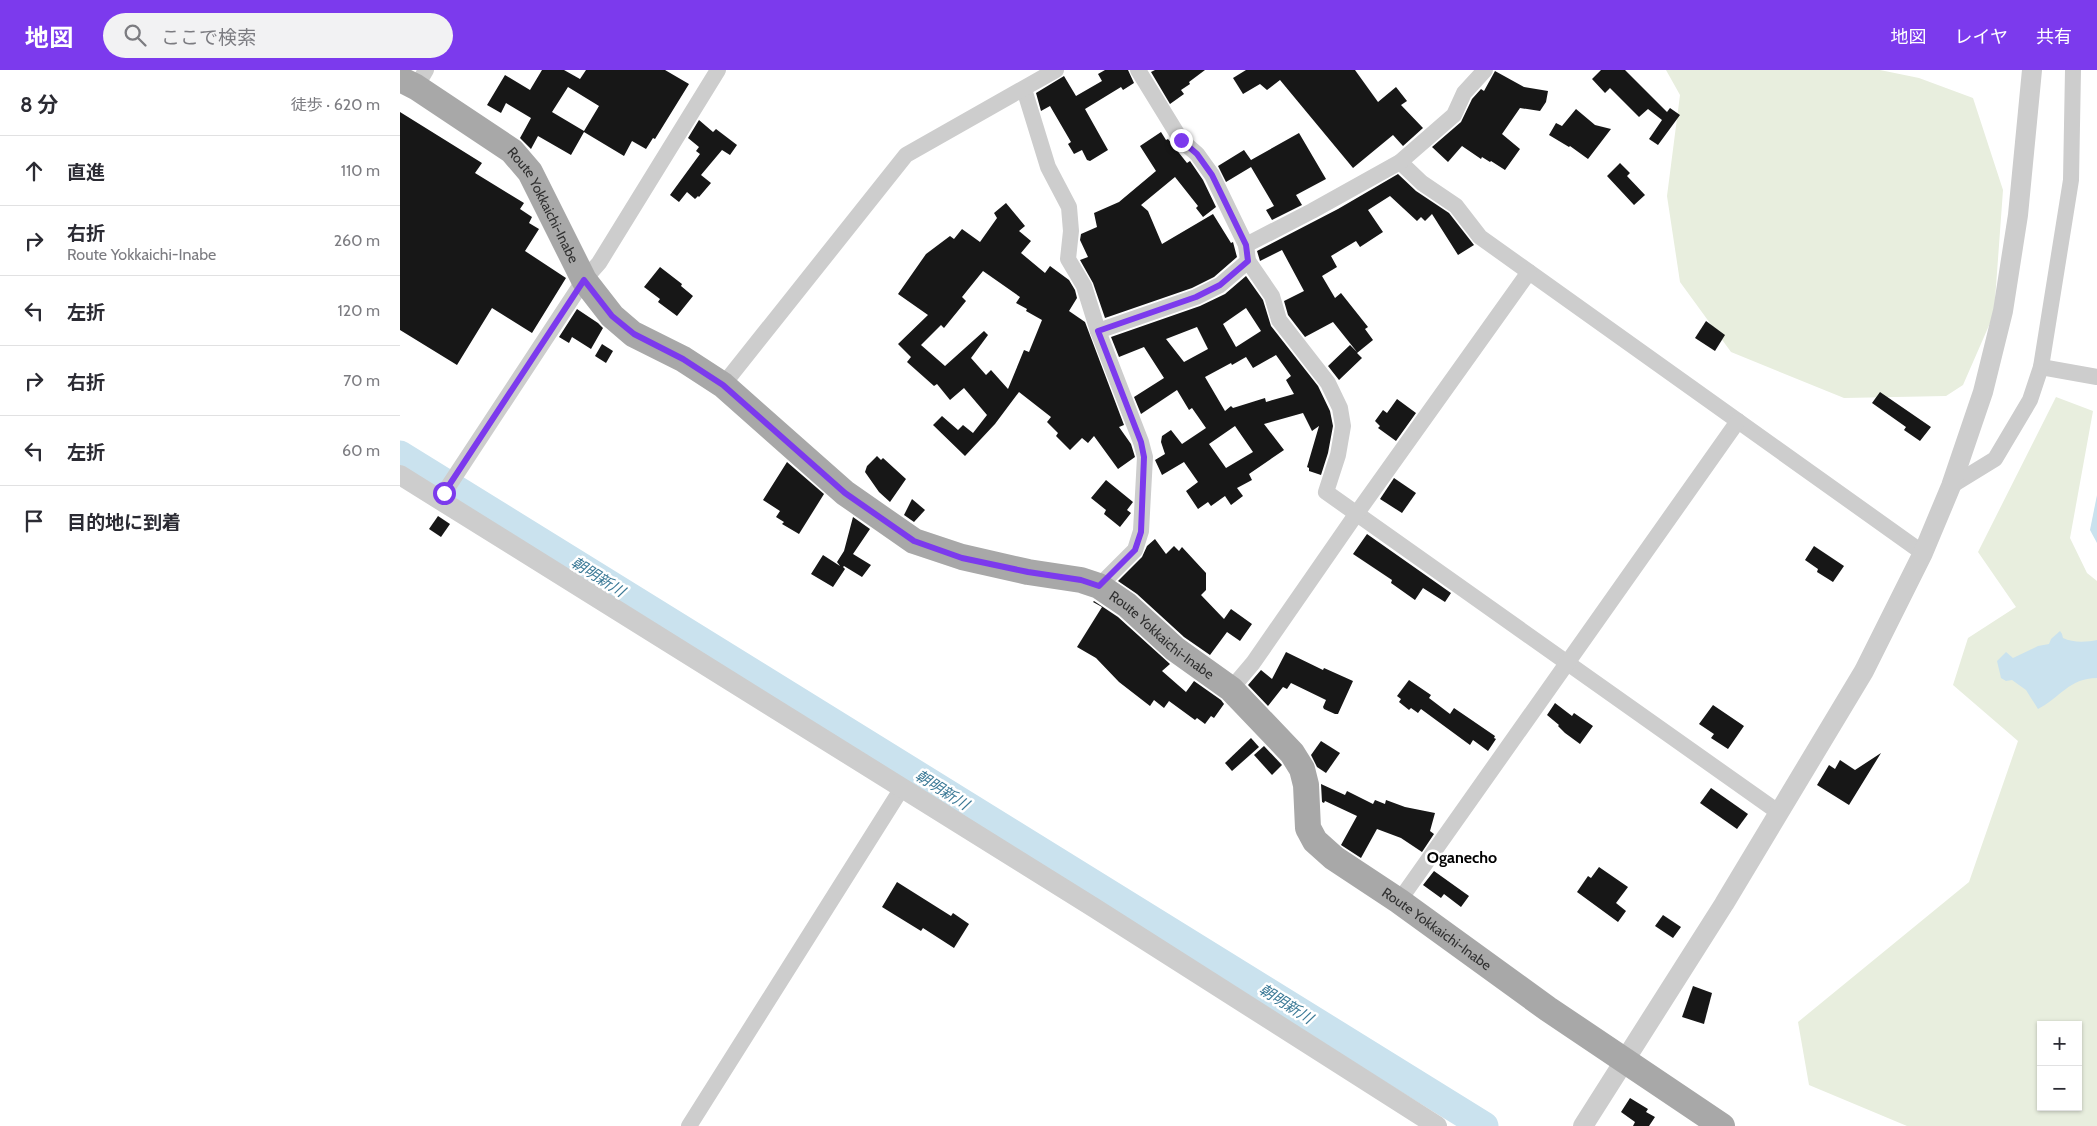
<!DOCTYPE html>
<html lang="ja">
<meta charset="utf-8">
<style>
:root{--surface:#fff;--page:#f2f2f3;--text:#2b2b33;--muted:#7c7c81;--line:#e1e1e2;--accent:#7c3aed}
body{margin:0;font-family:Cabin,"Noto Sans JP",sans-serif;background:var(--page);color:var(--text)}
.controls{position:absolute;right:15px;bottom:15px;display:grid;overflow:hidden;border-radius:0px;box-shadow:0 1px 4px #0004}
.controls button{width:45px;height:45px;display:grid;place-items:center;padding:0;border:0;border-bottom:1px solid var(--line);background:var(--surface);color:var(--text);font:25px sans-serif}
.stop{position:absolute;width:15px;height:15px;margin:-11px;border:4px solid #7c3aed;border-radius:50%;background:#fff}
.stop.end{background:#7c3aed;border-color:#fff;box-shadow:0 1px 5px #0008}
.list{margin:0;padding:0;list-style:none}
h2{display:flex;justify-content:space-between;align-items:center;height:65px;margin:0;padding:0 20px;font-size:21px}
h2 small{font-size:16px;font-weight:400;color:var(--muted)}
.list li{display:grid;grid-template-columns:32px 1fr auto;gap:15px;align-items:center;box-sizing:border-box;height:70px;padding:0 20px;border-top:1px solid var(--line)}
.list b{display:block;font-size:19px;white-space:nowrap}
.list p{margin:0;font-size:16px;white-space:nowrap;color:var(--muted)}
.list em{font-size:16px;font-style:normal;color:var(--muted)}
.icon{flex:none;width:28px;height:28px;fill:none;stroke:currentColor;stroke-width:2;stroke-linecap:round;stroke-linejoin:round}
.map{position:relative;flex:none;width:1697px;height:1056px;overflow:hidden}
header{display:flex;align-items:center;gap:30px;box-sizing:border-box;height:70px;padding:0 25px;background:var(--accent);color:#fff}
header strong{font-size:24px}
nav{display:flex;gap:28px;margin-inline-start:auto;font-size:18px}
.search{width:350px;height:45px;background:var(--page);display:flex;align-items:center;gap:12px;box-sizing:border-box;padding:0 18px;border-radius:28px;color:var(--muted);font-size:19px}
main{display:flex}
aside{flex:1;background:var(--surface)}
.map>svg:first-child{display:block}
</style>
<header>
<strong>地図</strong>
<div class="search"><svg class="icon" aria-label="search" viewBox="0 0 24 24"><circle cx="10" cy="10" r="6"/><path d="M15 15l6 6"/></svg>ここで検索</div>
<nav><a>地図</a><a>レイヤ</a><a>共有</a></nav>
</header>
<main>
<aside>
<h2>8 分<small>徒歩 · 620 m</small></h2>
<ul class="list">
<li><svg class="icon" aria-label="ahead" viewBox="0 0 24 24"><path d="M12 20V5M6 11l6-6 6 6"/></svg><div><b>直進</b></div><em>110 m</em></li>
<li><svg class="icon" aria-label="right" viewBox="0 0 24 24"><path d="M7 20v-9h11M14 6l5 5-5 5"/></svg><div><b>右折</b><p>Route Yokkaichi-Inabe</p></div><em>260 m</em></li>
<li><svg class="icon" aria-label="left" viewBox="0 0 24 24"><path d="M17 20v-9H6M10 6l-5 5 5 5"/></svg><div><b>左折</b></div><em>120 m</em></li>
<li><svg class="icon" aria-label="right" viewBox="0 0 24 24"><path d="M7 20v-9h11M14 6l5 5-5 5"/></svg><div><b>右折</b></div><em>70 m</em></li>
<li><svg class="icon" aria-label="left" viewBox="0 0 24 24"><path d="M17 20v-9H6M10 6l-5 5 5 5"/></svg><div><b>左折</b></div><em>60 m</em></li>
<li><svg class="icon" aria-label="arrive" viewBox="0 0 24 24"><path d="M6 21V4h12l-3 4 3 4H6"/></svg><div><b>目的地に到着</b></div></li>
</ul>
</aside>
<div class="map">
<svg width="1697" height="1056" viewBox="0 0 1697 1056">
<rect width="100%" height="100%" fill="#fff"/>
<g fill="#e8eede" fill-rule="evenodd">
<path d="M1266,0H1480L1519,8L1573,28L1603,120L1594,244L1563,315L1546,326L1444,328L1331,282L1280,212L1267,126L1280,25Z"/>
<path d="M1656,327L1693,341L1670,468L1687,503L1697,511V1056H1507L1409,1015L1398,952L1569,812L1618,671L1553,615L1568,568L1616,537L1578,482ZM1641,955H1678V1037H1641Z"/>
</g>
<g fill="#cae2ee">
<path d="M1697,425V473L1690,460Z"/>
<path d="M1660,561L1662,564L1663,568C1673,573 1687,572 1697,570V608C1669,608 1660,628 1638,639L1626,620L1612,610L1606,611L1601,608L1597,591L1606,582L1613,588L1638,576L1649,574L1651,569Z"/>
</g>
<g fill="none" stroke-linecap="round" stroke-linejoin="round">
<path stroke="#cae2ee" stroke-width="29" d="M0,385L1084,1056"/>
</g>
<g fill="#171717" fill-rule="evenodd">
<path d="M142,0H164L180,9L186,0H265L289,14L255,69L253,68L246,79L232,71L224,86L184,62L171,85L138,66L131,79L120,68L131,48L106,33L101,43L87,35L105,5L130,20ZM168,17L199,36L184,61L152,42Z"/>
<path d="M705,0H728L734,13L723,20L721,17L685,39L708,80L690,91L687,90L682,80L674,84L668,74L671,72L650,36L641,41L636,23L664,6L676,26L702,11L698,4Z"/>
<path d="M755,0H805L789,12L790,14L781,20L784,24L770,34L751,2Z"/>
<path d="M846,0H955L978,32L996,17L1007,31L1001,35L1023,58L1003,76L993,65L953,98L880,10L867,20L860,14L843,24L833,8Z"/>
<path d="M1201,0H1225L1267,42L1270,38L1280,45L1258,75L1249,69L1262,50L1248,39L1239,47L1210,18L1205,23L1192,9Z"/>
<path d="M1095,1L1124,17L1148,21L1146,32L1140,41L1120,38L1102,64L1120,79L1105,100L1091,91L1090,92L1082,87L1081,89L1062,76L1048,92L1032,77L1061,52L1072,29L1081,19L1084,21Z"/>
<path d="M1176,39L1195,55L1211,59L1188,89L1170,76L1169,77L1149,65L1156,53L1162,56Z"/>
<path d="M0,42L82,93L75,103L124,133L120,139L132,147L129,153L139,159L125,181L166,208L132,263L92,238L57,295L0,260Z"/>
<path d="M299,50L313,62L316,59L337,75L330,85L322,80L301,105L311,113L299,127L298,126L295,129L287,122L279,132L270,125L300,84L296,81L299,77L288,68Z"/>
<path d="M761,62L766,70L768,69L787,93L790,91L803,110L816,137L803,147L796,138L798,136L775,107L741,135L748,141L762,174L813,144L831,173L833,172L837,187L814,207L792,218L705,248L693,213L680,190L688,187L680,170L681,164L697,157L694,143L719,132L756,101L740,76Z"/>
<path d="M899,63L926,109L896,125L902,135L872,150L866,140L874,136L851,97L826,112L818,96L844,80L851,90Z"/>
<path d="M1220,93L1230,103L1227,106L1245,125L1234,135L1207,106Z"/>
<path d="M998,104L1016,121L1049,143L1074,175L1058,185L1032,144L1025,151L1021,147L1017,151L990,126L968,140L983,162L960,177L956,171L931,186L937,197L922,206L935,228L941,223L968,257L965,259L973,270L957,283L962,288L939,310L928,296L950,275L957,282L933,252L905,267L888,245L884,231L904,221L882,180L860,191L857,181L938,139Z"/>
<path d="M606,133L625,156L619,161L631,171L621,183L645,203L650,196L669,210L675,220L677,228L669,241L685,252L724,355L719,357L731,374L735,387L718,399L694,366L688,373L682,368L670,380L656,366L658,363L647,352L651,347L619,322L595,354L565,386L533,355L542,346L558,360L563,355L573,363L587,345L564,318L550,330L537,314L534,316L507,292L511,287L498,274L528,245L498,224L526,184L550,166L554,169L562,159L580,172L597,148L594,143ZM583,201L620,227L616,233L627,239L626,241L642,250L629,282L624,280L608,319L591,300L586,305L571,288L588,265L584,261L545,296L521,275L541,255L544,258L566,231L562,227Z"/>
<path d="M260,197L282,214L281,216L293,226L277,246L258,232L260,229L244,217Z"/>
<path d="M846,206L863,230L871,256L918,316L930,341L933,356L928,383L921,405L909,401V398L907,397L919,356L912,361L903,343L864,354L884,380L849,404L852,410L837,418L843,426L831,435L825,426L811,436L808,432L798,439L786,421L798,412L784,392L762,405L755,390L765,384L761,372L762,366L771,360L782,374L806,358L792,338L789,340L777,320L741,344L734,327L764,308L744,277L719,287L711,267L800,236L825,224ZM846,238L861,261L836,277L823,254ZM797,257L808,279L784,292L766,269ZM876,285L891,306L886,310L894,324L866,332L865,328L833,338L831,336L825,341L805,307L831,293L832,295L846,287L853,298ZM835,356L853,382L826,398L809,374Z"/>
<path d="M177,239L198,253L203,258L191,279L172,267L169,273L159,267Z"/>
<path d="M1306,251L1325,265L1315,281L1295,268Z"/>
<path d="M202,274L213,281L206,293L195,286Z"/>
<path d="M1480,322L1531,357L1520,371L1504,360L1506,357L1472,333Z"/>
<path d="M997,329L1016,343L996,371L978,358L980,356L975,351L983,340L987,343Z"/>
<path d="M477,386L481,390L483,388L506,409L490,432L479,422L465,402L467,396Z"/>
<path d="M387,392L424,424L399,464L382,454L384,452L376,447L380,441L363,430Z"/>
<path d="M994,408L1016,423L1002,443L980,429Z"/>
<path d="M706,410L733,432L727,440L731,443L720,457L704,444L706,440L691,428Z"/>
<path d="M512,429L525,440L514,452L504,445Z"/>
<path d="M38,446L50,454L41,467L29,459Z"/>
<path d="M453,447L470,459L453,484L471,495L462,507L444,496L443,497L445,499L433,517L411,504L423,485L440,496L437,492L444,481Z"/>
<path d="M967,464L1051,523L1045,532L1023,518L1015,530L991,513L992,510L953,484Z"/>
<path d="M755,469L766,484L774,476L779,481L782,477L806,503V520L801,525L824,549L831,539L852,554L840,571L827,562L810,585L784,567L737,524L718,511L742,487L747,476Z"/>
<path d="M1414,476L1444,496L1433,512L1417,502L1418,499L1405,490Z"/>
<path d="M694,531L718,547L770,594L762,601L786,622L794,611L821,630L824,634L814,648L811,646L805,654L797,648L795,650L769,631L764,638L754,630L750,636L719,612L696,588L677,577L702,537L693,532Z"/>
<path d="M886,582L923,600L924,598L953,611L938,644H935L924,639L923,637L926,630L891,613L887,619L883,617L868,636L848,615L861,600L872,609Z"/>
<path d="M1009,610L1031,625L1029,628L1050,644L1054,638L1095,666L1094,668L1096,669L1088,681L1073,670L1070,675L1021,639L1018,643L1011,638L1009,640L999,632L1001,629L997,626Z"/>
<path d="M1155,633L1172,646L1174,643L1193,656L1180,674L1165,663L1158,656L1159,655L1147,645Z"/>
<path d="M1313,635L1344,656L1328,679L1311,668L1314,664L1299,654Z"/>
<path d="M851,668L859,677L832,701L825,693Z"/>
<path d="M921,671L940,683L926,703L917,697L911,685Z"/>
<path d="M864,676L882,695L872,705L854,685Z"/>
<path d="M1481,683L1449,735L1417,715L1429,695L1435,699L1440,690L1455,700Z"/>
<path d="M921,714L945,725L947,721L973,734L975,730L985,734L986,730L1005,737L1035,743L1030,761L1034,764L1022,782L1001,768L977,759L961,788L941,775L957,746L925,731L924,733L922,732Z"/>
<path d="M1311,718L1348,744L1337,759L1300,733Z"/>
<path d="M1199,797L1228,817L1216,833L1226,841L1218,852L1177,822L1188,806L1191,808Z"/>
<path d="M1034,801L1069,826L1061,837L1044,824L1041,828L1023,815Z"/>
<path d="M497,812L551,846L553,843L569,854L554,878L523,858L521,861L482,837Z"/>
<path d="M1263,845L1281,857L1273,868L1255,856Z"/>
<path d="M1293,916L1312,923L1304,954L1282,947Z"/>
<path d="M1230,1028L1248,1039L1246,1042L1255,1047L1249,1056H1233L1235,1052L1221,1042Z"/>
</g>
<g fill="none" stroke-linecap="round" stroke-linejoin="round">
<g stroke="#cdcdcd" stroke-width="16">
<path d="M738,0L781,70L797,84L812,105L846,175L848,191L872,226L879,250L928,313L940,338L943,356L938,385L926,422L1378,742"/>
<path d="M16,17L26,0"/>
<path d="M624,19L648,97L669,137L671,161L668,189L684,216L698,261L741,372L745,387L741,461L735,480L699,516"/>
<path d="M1000,92L1022,113L1056,136L1080,167L1523,483"/>
<path d="M846,175L912,141L1000,92L1054,45L1064,23L1085,0"/>
<path d="M698,261L796,227L820,215L848,191"/>
<path d="M1641,297L1697,307"/>
<path d="M323,315L506,85L656,0"/>
<path d="M1551,416L1595,389L1630,330L1641,297L1671,110L1673,0"/>
<path d="M40,429L184,210L199,193L318,0"/>
<path d="M831,619L853,593L957,443L1129,202"/>
<path d="M999,831L1338,351"/>
<path d="M289,1056L502,718"/>
</g>
<g stroke="#cdcdcd" stroke-width="20">
<path d="M0,405L693,837L1037,1056"/>
<path d="M1183,1056L1324,834L1464,601L1523,483L1551,416L1583,322L1603,241L1618,145L1632,0"/>
</g>
<path stroke="#a8a8a8" stroke-width="26" id="s1" d="M0,9L16,17L112,81L130,102L184,210L212,246L233,264L283,289L323,315L445,423L514,471L562,487L628,502L681,510L699,516L727,535L775,579L831,619L892,683L902,699L906,715L908,758L915,771L934,788L999,831L1148,939L1322,1056"/>
</g>
<g fill="none" stroke-linecap="round" stroke-linejoin="round">
<path stroke="#7c3aed" stroke-width="6" d="M44,423L184,210L212,246L234,264L283,289L323,315L445,423L514,471L562,488L628,502L681,510L699,516L735,480L741,462L744,387L741,372L698,261L796,227L820,215L848,191L846,175L812,105L797,84L781,70"/>
</g>
<g text-anchor="middle" dominant-baseline="central" stroke-width="5" stroke-linejoin="round" paint-order="stroke">
<g font-size="14" fill="#303030" stroke="#fff">
<text stroke="none"><textPath href="#s1" startOffset="196">Route Yokkaichi-Inabe</textPath></text>
<text stroke="none"><textPath href="#s1" startOffset="976">Route Yokkaichi-Inabe</textPath></text>
<text stroke="none"><textPath href="#s1" startOffset="1396">Route Yokkaichi-Inabe</textPath></text>
</g>
<g font-size="15" font-style="italic" fill="#3b7996" stroke="#fff">
<text transform="translate(198 507) rotate(32)">朝明新川</text>
<text transform="translate(542 720) rotate(32)">朝明新川</text>
<text transform="translate(886 934) rotate(32)">朝明新川</text>
</g>
<g font-size="16" font-weight="bold" fill="#000" stroke="#fff">
<text x="1062" y="787">Oganecho</text>
</g>
</g>
</svg>
<div class="controls">
<button>+</button>
<button>−</button>
</div>
<div class="stop" style="left:44px;top:423px"></div>
<div class="stop end" style="left:781px;top:70px"></div>
</div>
</main>
